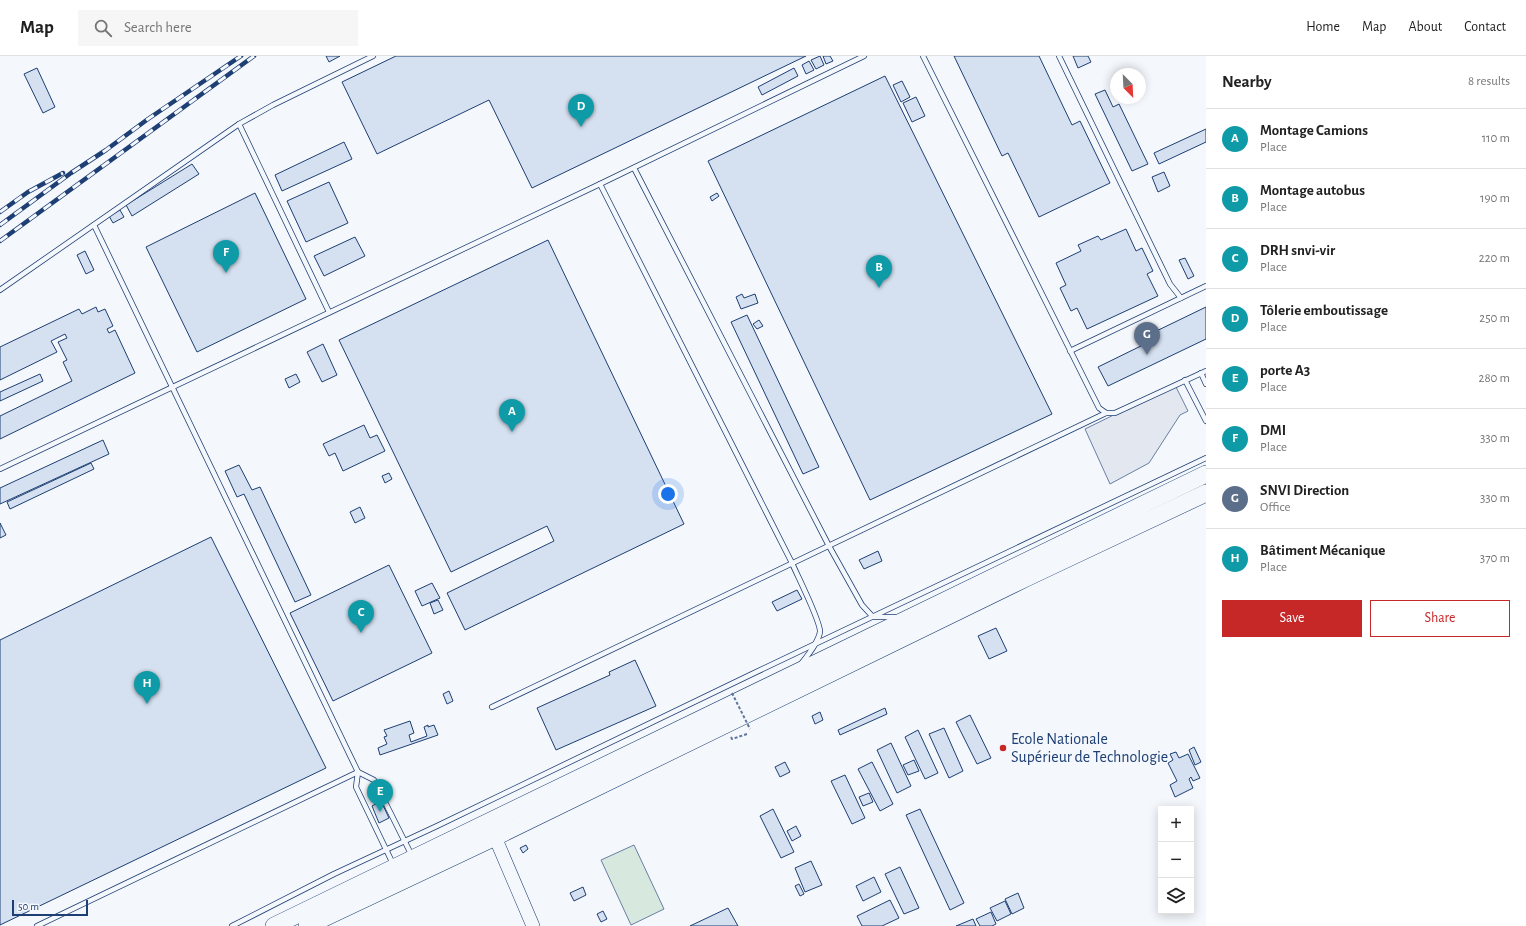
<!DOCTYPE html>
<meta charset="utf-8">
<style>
:root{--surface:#fff;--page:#f6f6f6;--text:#222;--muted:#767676;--line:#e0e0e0;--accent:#c62828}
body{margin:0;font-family:"Alegreya Sans",sans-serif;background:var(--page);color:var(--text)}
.controls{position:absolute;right:12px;bottom:12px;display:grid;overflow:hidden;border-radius:0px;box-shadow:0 2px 10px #0003}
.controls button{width:36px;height:36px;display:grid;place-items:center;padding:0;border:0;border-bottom:1px solid var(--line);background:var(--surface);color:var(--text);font:20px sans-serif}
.compass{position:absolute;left:1110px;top:12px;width:36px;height:36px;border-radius:50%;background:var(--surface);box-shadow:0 2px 10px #0003;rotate:156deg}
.scale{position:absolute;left:12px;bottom:10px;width:76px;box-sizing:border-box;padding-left:4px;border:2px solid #1d3f73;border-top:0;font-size:11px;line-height:14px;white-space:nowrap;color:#1d3f73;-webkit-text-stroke:3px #f4f7fb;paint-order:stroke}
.you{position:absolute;left:668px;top:438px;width:14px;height:14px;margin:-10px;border:3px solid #fff;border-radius:50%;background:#1a73e8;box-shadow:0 0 0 6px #1a73e833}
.badge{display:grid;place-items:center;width:26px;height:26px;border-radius:50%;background:var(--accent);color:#fff;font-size:13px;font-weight:700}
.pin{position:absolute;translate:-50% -33px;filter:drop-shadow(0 1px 2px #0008)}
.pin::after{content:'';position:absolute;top:21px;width:14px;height:12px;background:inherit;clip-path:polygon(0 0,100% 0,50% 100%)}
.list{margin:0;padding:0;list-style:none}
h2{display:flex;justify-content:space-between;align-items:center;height:52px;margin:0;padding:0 16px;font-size:17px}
h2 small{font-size:13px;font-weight:400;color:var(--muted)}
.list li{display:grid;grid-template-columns:26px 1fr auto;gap:12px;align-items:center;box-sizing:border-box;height:60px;padding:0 16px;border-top:1px solid var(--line)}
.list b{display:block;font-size:15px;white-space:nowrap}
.list p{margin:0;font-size:13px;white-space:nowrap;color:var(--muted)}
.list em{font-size:13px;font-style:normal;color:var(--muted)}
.actions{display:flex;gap:8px;padding:12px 16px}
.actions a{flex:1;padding:9px 0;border:1px solid var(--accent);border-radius:0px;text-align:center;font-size:14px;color:var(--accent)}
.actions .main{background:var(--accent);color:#fff}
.icon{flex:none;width:22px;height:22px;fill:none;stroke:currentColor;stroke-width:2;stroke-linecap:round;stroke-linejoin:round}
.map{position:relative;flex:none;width:1206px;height:870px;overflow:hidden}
header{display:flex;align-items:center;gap:24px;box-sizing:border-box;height:56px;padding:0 20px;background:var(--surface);border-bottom:1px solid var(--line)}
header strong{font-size:19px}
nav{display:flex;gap:22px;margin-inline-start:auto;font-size:14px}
.search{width:280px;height:36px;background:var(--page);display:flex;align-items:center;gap:10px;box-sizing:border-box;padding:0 14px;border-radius:0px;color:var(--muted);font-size:15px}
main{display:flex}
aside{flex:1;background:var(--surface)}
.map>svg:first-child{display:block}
</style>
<header>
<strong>Map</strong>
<div class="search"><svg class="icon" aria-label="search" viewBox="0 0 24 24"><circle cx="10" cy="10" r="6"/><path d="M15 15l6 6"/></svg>Search here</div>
<nav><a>Home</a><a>Map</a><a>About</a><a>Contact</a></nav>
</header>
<main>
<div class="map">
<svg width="1206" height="870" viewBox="0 0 1206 870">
<rect width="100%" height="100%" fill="#f4f7fb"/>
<path fill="#d7e8df" stroke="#687fa3" d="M634,789L664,853L631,869L601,804Z"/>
<path fill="#e3e8f0" stroke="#687fa3" d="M1175,329L1188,355L1180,359L1149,407L1110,428L1085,373Z"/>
<g fill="#d5e0f0" stroke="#1d3f73">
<path d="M326,0H340L329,6Z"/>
<path d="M396,0H806L532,132L489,44L377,98L342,26Z"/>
<path d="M820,0L824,9L816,13L811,4Z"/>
<path d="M823,0H830L833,5L826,8Z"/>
<path d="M954,0H1039L1072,69L1080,65L1110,127L1039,161L1008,97L1002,100Z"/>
<path d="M1073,0H1088L1091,6L1078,12Z"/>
<path d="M809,5L814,14L806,18L802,9Z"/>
<path d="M37,12L55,51L43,57L24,18Z"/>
<path d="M794,12L798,20L762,39L758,31Z"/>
<path d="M885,20L1052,358L870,444L708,105Z"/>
<path d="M902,25L910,41L901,46L893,29Z"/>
<path d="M1105,34L1113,51L1119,48L1148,108L1132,115L1095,38Z"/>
<path d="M916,41L925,60L912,66L903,47Z"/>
<path d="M1206,73V86L1159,108L1154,97Z"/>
<path d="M344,86L352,103L282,135L275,119Z"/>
<path d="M192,108L199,118L132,160L126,149Z"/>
<path d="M1164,116L1170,130L1158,136L1152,121Z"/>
<path d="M329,126L348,167L306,186L287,145Z"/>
<path d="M255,137L306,243L197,296L146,191Z"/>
<path d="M717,137L719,140L712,145L710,141Z"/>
<path d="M120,154L124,161L113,167L109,160Z"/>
<path d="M1126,173L1136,195L1142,192L1153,215L1147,218L1158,240L1087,273L1077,252L1071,255L1060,232L1066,229L1056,207L1081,195L1078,189L1098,180L1101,184Z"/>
<path d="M355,181L365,200L324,220L314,200Z"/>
<path d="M548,184L684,468L465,574L447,537L554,485L547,470L451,516L339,284Z"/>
<path d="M85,195L94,214L86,218L77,199Z"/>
<path d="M1185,202L1194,220L1188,223L1179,204Z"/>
<path d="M742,238L744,242L755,238L758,247L741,253L736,241Z"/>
<path d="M96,251L98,256L105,253L113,270L107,273L109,277L115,274L135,317L0,383V360L72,325L63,306L67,304L58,286L67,282L65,278L51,285L57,296L0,324V291L79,253L82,258Z"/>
<path d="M1206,251V283L1108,330L1098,311L1147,287L1144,281Z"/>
<path d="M747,259L819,411L803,418L731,266Z"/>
<path d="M759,264L763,270L757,273L753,268Z"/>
<path d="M323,288L337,319L322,326L307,296Z"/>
<path d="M40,318L43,325L0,345V336Z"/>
<path d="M296,318L300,326L289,332L285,323Z"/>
<path d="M364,369L370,382L377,379L385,395L343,415L335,397L329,400L323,388Z"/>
<path d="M103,384L109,398L0,448V432Z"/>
<path d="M91,407L94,413L10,453L7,446Z"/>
<path d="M239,409L252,434L260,431L311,539L295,546L244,438L237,441L225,415Z"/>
<path d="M389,417L392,423L385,427L382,420Z"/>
<path d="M360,451L365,462L355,467L350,456Z"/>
<path d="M0,467L6,479L0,482Z"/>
<path d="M211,481L326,712L0,869V584Z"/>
<path d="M878,495L882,505L864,513L859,504Z"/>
<path d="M389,509L432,597L333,645L290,557Z"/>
<path d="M432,527L440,542L422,550L415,535Z"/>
<path d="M797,534L802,543L777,555L772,546Z"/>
<path d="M438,544L443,554L434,558L430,547Z"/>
<path d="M996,572L1007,595L989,603L978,580Z"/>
<path d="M635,604L656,650L556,694L537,652L610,619L609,616Z"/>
<path d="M449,635L453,645L447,648L443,638Z"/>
<path d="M885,652L887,658L840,679L838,674Z"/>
<path d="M820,656L823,664L815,668L812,660Z"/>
<path d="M970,659L991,702L977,708L956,666Z"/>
<path d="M410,665L414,677L409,679L411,686L427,680L424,671L428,669V671L434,669L438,679L380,699L378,692L387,688L384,681L387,680L384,674Z"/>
<path d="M944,672L963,715L949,722L929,678Z"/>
<path d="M918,674L938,717L925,723L905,681Z"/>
<path d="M891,687L911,730L897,737L877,694Z"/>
<path d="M1194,691L1201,706L1195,709L1189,694Z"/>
<path d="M1176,696L1179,702L1188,698L1200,722L1193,725L1191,721L1189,723L1193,732L1175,741L1170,729L1177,725L1168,707L1173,704L1170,698Z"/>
<path d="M914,704L919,715L908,719L903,709Z"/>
<path d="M785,706L790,716L780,721L775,711Z"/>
<path d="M872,706L893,748L880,755L858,713Z"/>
<path d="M845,719L865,762L852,768L831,725Z"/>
<path d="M869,737L873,746L863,750L859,741Z"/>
<path d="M381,745L389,762L379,767L372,750Z"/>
<path d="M773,753L794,796L781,802L760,760Z"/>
<path d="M920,753L964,847L950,854L906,759Z"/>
<path d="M796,770L801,780L792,785L787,775Z"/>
<path d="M526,789L528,793L523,797L520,792Z"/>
<path d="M811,805L822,829L805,836L795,812Z"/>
<path d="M900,811L919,852L904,858L885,818Z"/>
<path d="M874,821L881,836L863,845L856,830Z"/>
<path d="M799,828L804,838L800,840L795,830Z"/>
<path d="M583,831L586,839L574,845L570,837Z"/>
<path d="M1018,837L1024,852L1012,858L1005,843Z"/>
<path d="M890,844L899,862L882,870H862L857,860Z"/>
<path d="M1005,845L1011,858L997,865L990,852Z"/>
<path d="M728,852L738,870H690Z"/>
<path d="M603,855L607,863L601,866L597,858Z"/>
<path d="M991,856L996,868L992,870H980L976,863Z"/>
<path d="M973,863L976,870H956Z"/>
</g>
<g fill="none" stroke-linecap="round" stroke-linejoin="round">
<defs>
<g id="lane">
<path d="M923,0L1099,352L1106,357H1115L1206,315"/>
<path d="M1059,0L1170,228L1181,242"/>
<path d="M239,68L329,256"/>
<path d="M634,112L829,490L862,549L873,561H896"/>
<path d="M600,128L792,507C797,519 821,566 820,576C818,587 808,599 801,608"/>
<path d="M94,169L358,716L356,731L393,808"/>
<path d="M0,234L239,68L273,49L373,0"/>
<path d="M1070,295L1206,230"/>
<path d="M1201,317L1206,328"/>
<path d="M1185,324L1206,365"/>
<path d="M0,413L600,128L864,0"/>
<path d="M492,651L1106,357"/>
<path d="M358,716L374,724L412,800"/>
<path d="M37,870L358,716"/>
<path d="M232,870L334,818L437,770L750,619L1206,402"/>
</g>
<path id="secondary" d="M495,781L533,870"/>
<g id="highway">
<path d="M274,870L1206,418"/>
<path d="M307,870L495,781L1026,522L1206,437"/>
</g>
</defs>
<use href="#lane" stroke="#1d3f73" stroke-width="6"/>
<use href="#secondary" stroke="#1d3f73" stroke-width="14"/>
<use href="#highway" stroke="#1d3f73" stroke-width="18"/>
<path stroke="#5e769c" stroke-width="2" stroke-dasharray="3 2" stroke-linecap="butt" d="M731,681L732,683L747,678"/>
<use href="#lane" stroke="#f4f7fb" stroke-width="4.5"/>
<use href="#secondary" stroke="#f4f7fb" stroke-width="13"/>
<use href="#highway" stroke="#f4f7fb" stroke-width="17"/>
<defs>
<g id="rail">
<path d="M0,156L28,136L63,117"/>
<path d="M0,169L71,117L106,94L148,63L241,0"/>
<path d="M0,185L254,0"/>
</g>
</defs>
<use href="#rail" stroke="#1d3f73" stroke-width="4.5"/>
<use href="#rail" stroke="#f4f7fb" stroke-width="3" stroke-dasharray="9" stroke-linecap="butt"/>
<path stroke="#5e769c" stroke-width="2" stroke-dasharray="3 2" stroke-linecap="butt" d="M732,637L750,673"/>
</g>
<circle fill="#c62828" stroke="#f4f7fb" stroke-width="1.5" cx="1003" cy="692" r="4"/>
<g text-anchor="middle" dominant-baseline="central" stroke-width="3" stroke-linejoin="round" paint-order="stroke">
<g font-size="16" fill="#1d3f73" stroke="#f4f7fb" text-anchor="start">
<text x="1011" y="683">Ecole Nationale<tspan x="1011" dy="18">Supérieur de Technologie</tspan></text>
</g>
</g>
</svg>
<div class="controls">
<button>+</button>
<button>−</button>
<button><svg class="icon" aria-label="layers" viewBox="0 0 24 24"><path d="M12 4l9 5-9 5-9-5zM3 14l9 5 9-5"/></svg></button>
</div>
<svg class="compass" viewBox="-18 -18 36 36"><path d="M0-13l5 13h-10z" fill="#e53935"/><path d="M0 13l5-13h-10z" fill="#767676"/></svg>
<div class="scale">50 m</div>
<div class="you"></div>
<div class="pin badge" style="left:512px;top:376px;background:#0f9aa8">A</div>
<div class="pin badge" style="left:879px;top:232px;background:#0f9aa8">B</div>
<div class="pin badge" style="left:361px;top:577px;background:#0f9aa8">C</div>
<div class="pin badge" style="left:581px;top:71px;background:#0f9aa8">D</div>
<div class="pin badge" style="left:380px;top:756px;background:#0f9aa8">E</div>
<div class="pin badge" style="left:226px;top:217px;background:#0f9aa8">F</div>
<div class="pin badge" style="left:1147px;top:299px;background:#5c6f8a">G</div>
<div class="pin badge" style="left:147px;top:648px;background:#0f9aa8">H</div>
</div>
<aside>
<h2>Nearby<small>8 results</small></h2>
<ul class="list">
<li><span class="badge" style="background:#0f9aa8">A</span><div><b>Montage Camions</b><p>Place</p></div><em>110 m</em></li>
<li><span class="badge" style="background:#0f9aa8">B</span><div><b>Montage autobus</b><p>Place</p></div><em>190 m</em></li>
<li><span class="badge" style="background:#0f9aa8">C</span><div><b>DRH snvi-vir</b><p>Place</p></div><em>220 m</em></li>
<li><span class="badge" style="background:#0f9aa8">D</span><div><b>Tôlerie emboutissage</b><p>Place</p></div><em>250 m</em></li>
<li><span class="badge" style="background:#0f9aa8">E</span><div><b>porte A3</b><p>Place</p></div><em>280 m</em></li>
<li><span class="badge" style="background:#0f9aa8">F</span><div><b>DMI</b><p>Place</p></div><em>330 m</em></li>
<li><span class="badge" style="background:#5c6f8a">G</span><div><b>SNVI Direction</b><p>Office</p></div><em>330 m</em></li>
<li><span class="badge" style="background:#0f9aa8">H</span><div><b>Bâtiment Mécanique</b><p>Place</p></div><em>370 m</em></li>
</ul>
<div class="actions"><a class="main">Save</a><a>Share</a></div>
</aside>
</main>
